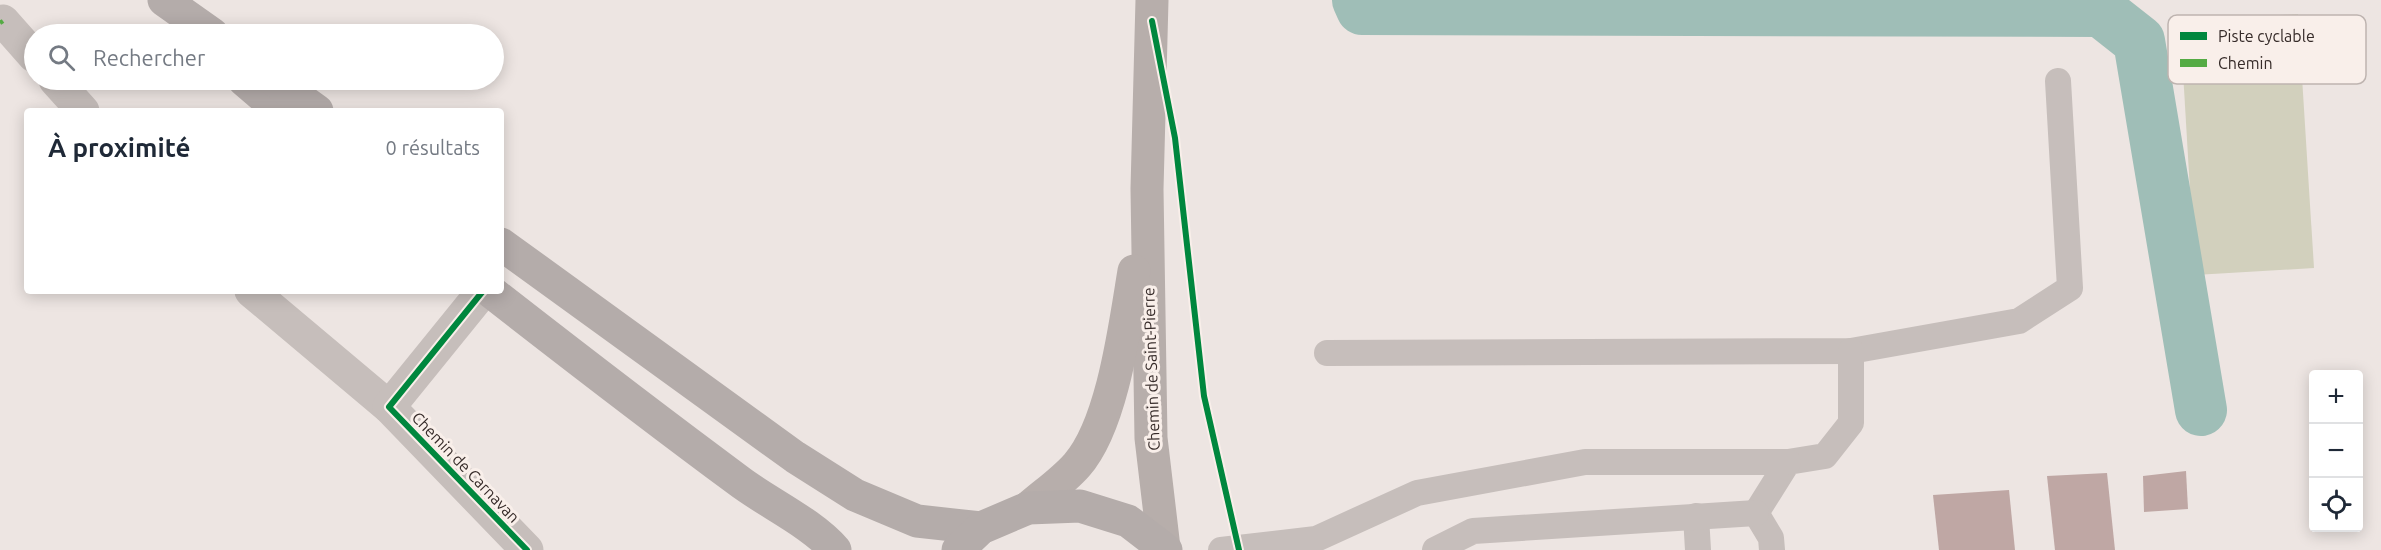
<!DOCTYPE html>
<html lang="fr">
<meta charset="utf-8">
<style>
:root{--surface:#fff;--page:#f2f2f3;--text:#1f2937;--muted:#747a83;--line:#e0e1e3}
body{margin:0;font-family:Ubuntu,sans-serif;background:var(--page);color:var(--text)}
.controls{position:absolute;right:18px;bottom:18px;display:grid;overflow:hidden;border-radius:6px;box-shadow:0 3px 15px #0003}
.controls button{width:54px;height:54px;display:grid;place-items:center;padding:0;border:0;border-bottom:2px solid var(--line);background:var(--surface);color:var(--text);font:30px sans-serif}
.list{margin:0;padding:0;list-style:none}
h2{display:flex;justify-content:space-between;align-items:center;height:78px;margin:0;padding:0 24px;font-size:26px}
h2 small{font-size:20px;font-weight:400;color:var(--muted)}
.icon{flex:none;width:33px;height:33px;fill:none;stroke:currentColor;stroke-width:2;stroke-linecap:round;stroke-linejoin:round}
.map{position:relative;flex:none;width:2381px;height:550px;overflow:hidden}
.search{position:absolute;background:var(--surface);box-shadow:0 3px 15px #0003;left:24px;top:24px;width:480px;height:66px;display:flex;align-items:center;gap:15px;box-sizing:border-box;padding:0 21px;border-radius:33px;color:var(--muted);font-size:22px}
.panel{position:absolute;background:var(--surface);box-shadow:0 3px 15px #0003;left:24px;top:108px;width:480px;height:186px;border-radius:6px}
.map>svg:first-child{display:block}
</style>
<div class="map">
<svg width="2381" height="550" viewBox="0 0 2381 550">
<rect width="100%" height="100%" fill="#ede5e2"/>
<path fill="#d2d0bd" d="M2298,14L2314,268L2195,275L2180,21Z"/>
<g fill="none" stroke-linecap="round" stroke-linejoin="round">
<path stroke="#9fbeb7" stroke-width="52" d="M1358,0L1362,9L2101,11L2139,41L2201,410"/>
</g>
<g fill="#bfa7a4">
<path d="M2186,471L2188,509L2144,512L2143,476Z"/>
<path d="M2107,473L2115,550H2055L2047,476Z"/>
<path d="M2009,490L2015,550H1939L1933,495Z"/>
</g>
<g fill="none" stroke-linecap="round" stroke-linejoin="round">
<g stroke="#c6bebb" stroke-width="26">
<path d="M1327,353L1851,351L2019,321L2070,288L2058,81"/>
<path d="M1756,513L1788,462L1825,456L1851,423V351"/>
<path d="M1756,513L1771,538L1772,550"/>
<path d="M1696,516L1698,550"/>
<path d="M1221,550L1316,539L1417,493L1585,462H1788"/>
<path d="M1435,550L1473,531L1756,513"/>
</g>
<g stroke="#c6bebb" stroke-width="33">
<path d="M3,21L34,56"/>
<path d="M55,80L83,111"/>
<path d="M251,291L389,407"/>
<path d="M483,291L389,407L527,550"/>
</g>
<g stroke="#b7aeab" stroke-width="33">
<path d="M1152,0L1147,189L1151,438L1164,548"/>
<path d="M1028,508C1044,494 1063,481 1077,465C1113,424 1125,325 1134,271"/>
</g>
<g stroke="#b4acaa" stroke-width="33">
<path d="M164,0L212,34"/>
<path d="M244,80L280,111"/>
<path d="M274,80L317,111"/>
<path d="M501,244L795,457L855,495L917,521L981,528"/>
<path d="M490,291C572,355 655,419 739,481C768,503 812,523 835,550"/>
<path d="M958,550L981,528L1028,508L1080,506L1128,521L1166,550"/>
</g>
<path stroke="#55ab44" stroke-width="4.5" stroke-dasharray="9 4.5" stroke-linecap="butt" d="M0,23L3,21"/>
<defs>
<g id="cycleway">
<path d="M1152,21L1175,138L1204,396L1239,550"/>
<path d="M483,291L389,407L527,550"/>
</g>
</defs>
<use href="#cycleway" stroke="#f9efea" stroke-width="10"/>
<use href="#cycleway" stroke="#00873e" stroke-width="6"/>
</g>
<g text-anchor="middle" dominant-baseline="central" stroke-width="6" stroke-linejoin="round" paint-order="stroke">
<g font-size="16" fill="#362b29" stroke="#f9efea">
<text transform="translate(1151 369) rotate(-92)">Chemin de Saint-Pierre</text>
<text transform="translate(466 467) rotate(46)">Chemin de Carnavan</text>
</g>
</g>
<rect x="2168" y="15" width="198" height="69" rx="9" fill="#f9efea" stroke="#beb4b0" stroke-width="1.5"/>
<rect x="2180" y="32" width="27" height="8" fill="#00873e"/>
<rect x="2180" y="59" width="27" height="8" fill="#55ab44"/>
<g font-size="16" fill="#362b29">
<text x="2218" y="42">Piste cyclable</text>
<text x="2218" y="69">Chemin</text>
</g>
</svg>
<div class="controls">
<button>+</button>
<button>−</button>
<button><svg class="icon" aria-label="locate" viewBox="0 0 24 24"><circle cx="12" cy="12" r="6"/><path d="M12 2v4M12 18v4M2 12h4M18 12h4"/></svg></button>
</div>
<div class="search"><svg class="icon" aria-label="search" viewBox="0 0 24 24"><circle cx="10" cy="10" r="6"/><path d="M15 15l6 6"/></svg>Rechercher</div>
<section class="panel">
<h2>À proximité<small>0 résultats</small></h2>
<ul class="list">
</ul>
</section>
</div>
